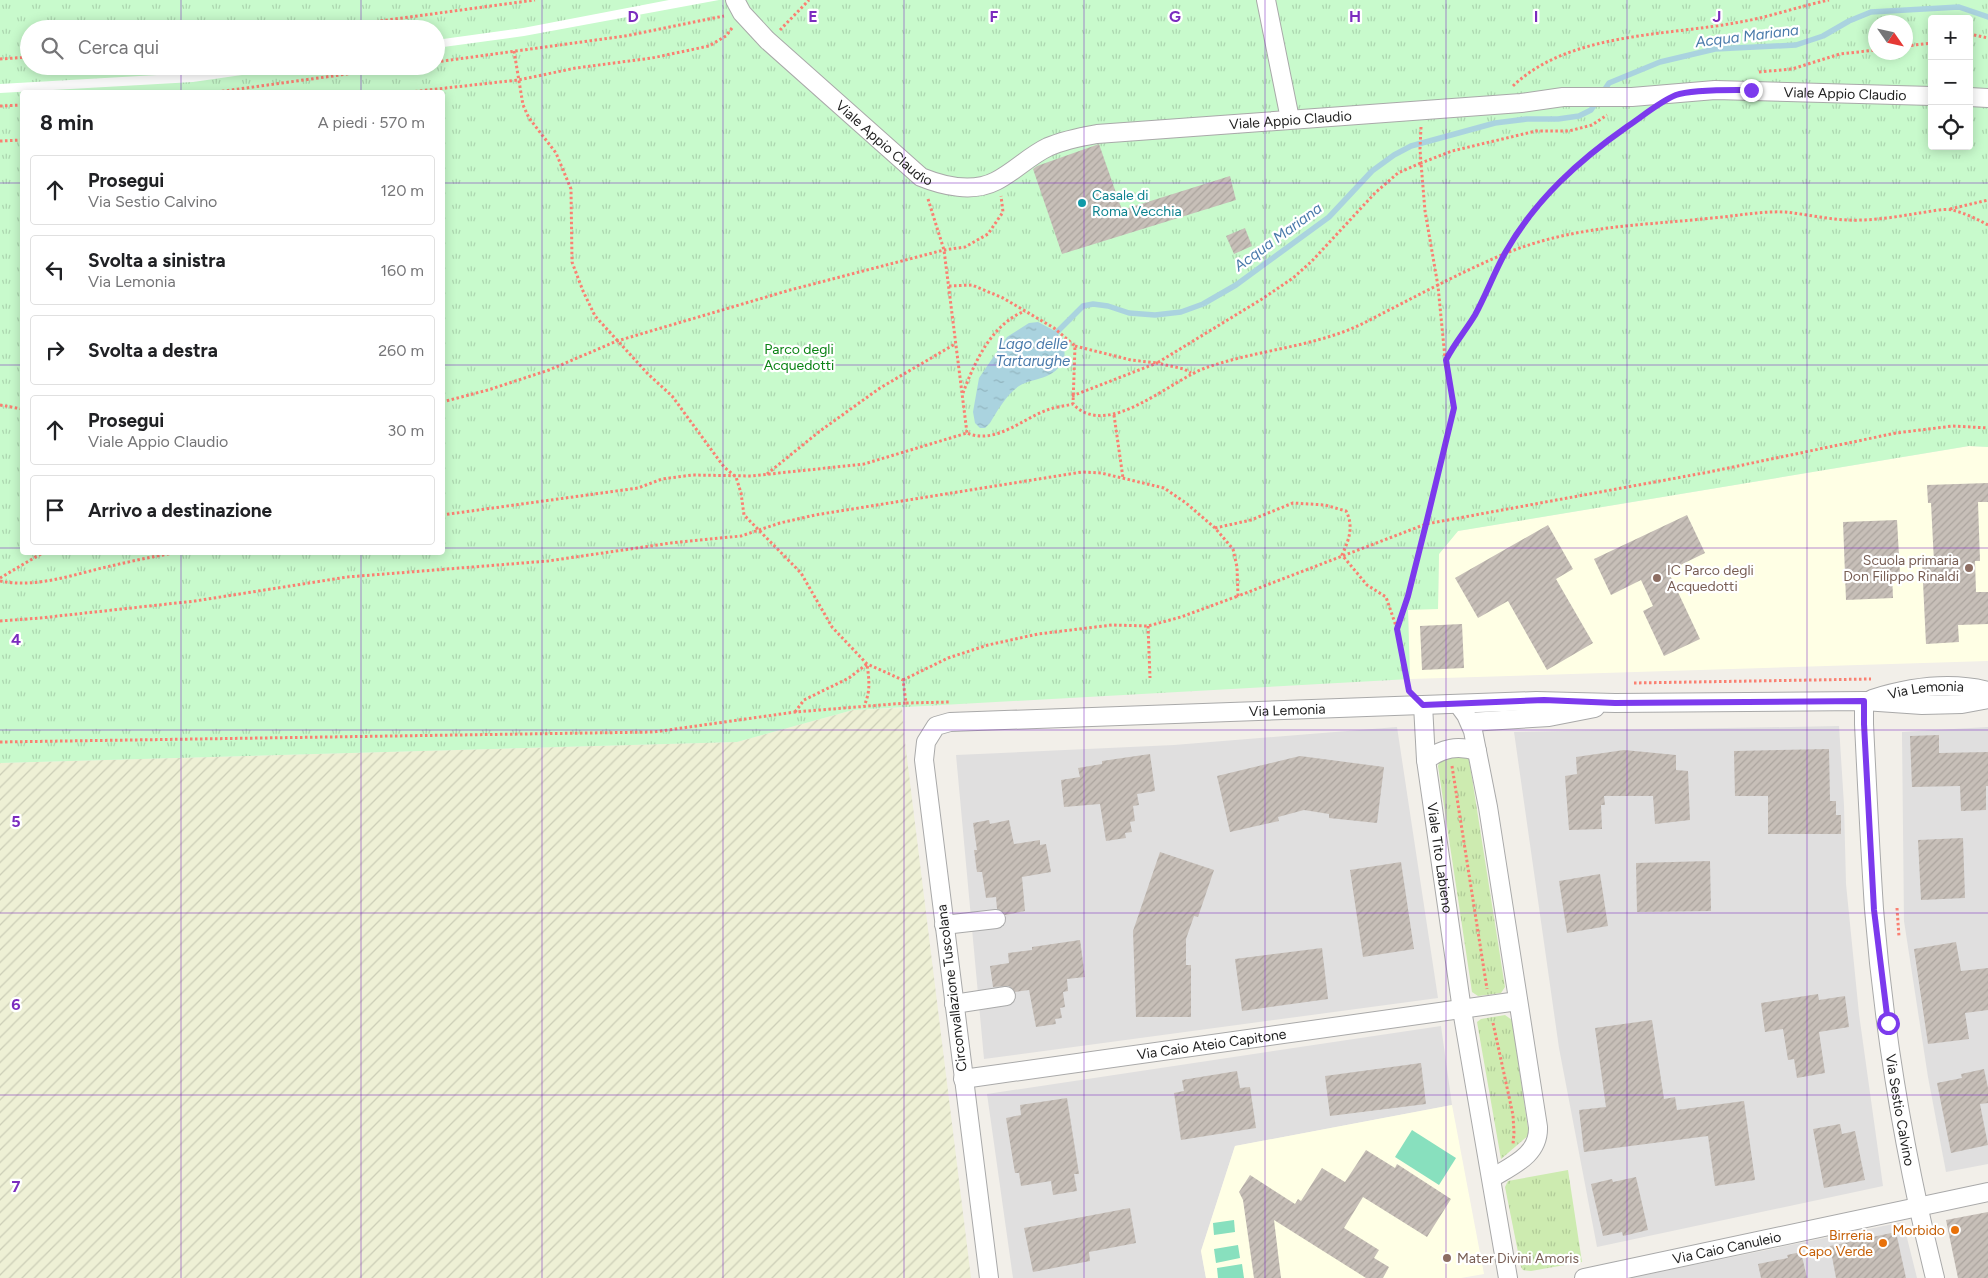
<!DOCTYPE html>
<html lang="it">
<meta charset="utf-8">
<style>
:root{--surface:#fff;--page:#f2f2f2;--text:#202124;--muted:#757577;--line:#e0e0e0}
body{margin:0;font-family:Figtree,sans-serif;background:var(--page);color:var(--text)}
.controls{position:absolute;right:15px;top:15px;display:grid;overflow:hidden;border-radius:5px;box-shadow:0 2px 12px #0003}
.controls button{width:45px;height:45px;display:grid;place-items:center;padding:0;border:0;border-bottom:1px solid var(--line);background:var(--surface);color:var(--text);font:25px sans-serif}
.compass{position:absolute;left:1868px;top:15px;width:45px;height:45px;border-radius:50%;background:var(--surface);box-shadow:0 2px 12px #0003;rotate:124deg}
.stop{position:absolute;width:15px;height:15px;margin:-11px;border:4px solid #7c3aed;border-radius:50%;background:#fff}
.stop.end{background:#7c3aed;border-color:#fff;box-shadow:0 1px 5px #0008}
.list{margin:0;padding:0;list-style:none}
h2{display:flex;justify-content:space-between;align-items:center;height:65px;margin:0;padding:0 20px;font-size:21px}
h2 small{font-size:16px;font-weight:400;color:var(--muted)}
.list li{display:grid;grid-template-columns:32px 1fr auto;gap:15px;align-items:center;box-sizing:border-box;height:70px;margin:0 10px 10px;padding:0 10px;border:1px solid var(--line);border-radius:5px}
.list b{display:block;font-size:19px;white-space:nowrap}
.list p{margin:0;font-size:16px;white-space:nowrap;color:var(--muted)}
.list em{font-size:16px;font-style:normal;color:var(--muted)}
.icon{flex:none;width:28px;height:28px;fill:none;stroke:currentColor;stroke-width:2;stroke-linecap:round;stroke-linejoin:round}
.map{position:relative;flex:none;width:1988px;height:1278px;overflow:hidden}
.search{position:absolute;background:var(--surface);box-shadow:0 2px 12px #0003;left:20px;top:20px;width:425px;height:55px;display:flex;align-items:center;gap:12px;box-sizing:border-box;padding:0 18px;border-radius:28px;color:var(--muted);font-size:19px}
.panel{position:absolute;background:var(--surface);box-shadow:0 2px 12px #0003;left:20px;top:90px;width:425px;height:465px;border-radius:5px}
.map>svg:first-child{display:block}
</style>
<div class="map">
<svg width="1988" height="1278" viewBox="0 0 1988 1278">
<defs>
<pattern id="farmland-furrows" width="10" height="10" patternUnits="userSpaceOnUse" patternTransform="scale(1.25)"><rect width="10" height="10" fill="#eef0d5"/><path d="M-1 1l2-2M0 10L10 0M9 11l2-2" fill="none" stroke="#ccceb7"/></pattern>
<pattern id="grass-tufts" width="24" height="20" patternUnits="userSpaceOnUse" patternTransform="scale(1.25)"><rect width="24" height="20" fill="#cdebb0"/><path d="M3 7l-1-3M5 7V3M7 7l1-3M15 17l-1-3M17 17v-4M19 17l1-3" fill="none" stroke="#b0c997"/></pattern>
<pattern id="park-tufts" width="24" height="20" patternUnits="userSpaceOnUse" patternTransform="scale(1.25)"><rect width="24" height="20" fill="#c8facc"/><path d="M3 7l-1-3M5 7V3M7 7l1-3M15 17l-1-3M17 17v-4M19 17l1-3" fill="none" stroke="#acd6af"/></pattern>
<pattern id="water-ripples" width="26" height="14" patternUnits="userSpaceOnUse" patternTransform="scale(1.25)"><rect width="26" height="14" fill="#aad3df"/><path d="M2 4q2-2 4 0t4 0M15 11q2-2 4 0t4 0" fill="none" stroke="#92b5bf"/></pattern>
<pattern id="building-hatch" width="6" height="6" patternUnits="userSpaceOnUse" patternTransform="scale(1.25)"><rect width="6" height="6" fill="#c7bfb8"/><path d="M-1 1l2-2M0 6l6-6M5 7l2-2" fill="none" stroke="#aba49e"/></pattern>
</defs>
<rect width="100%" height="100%" fill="#f2efe9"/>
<g fill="#e0dfdf">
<path d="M1839,726L1844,805L1846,884L1859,1014L1883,1186L1597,1247L1559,1048L1514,732Z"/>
<path d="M1397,727L1438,998L984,1059L956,755L1174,745Z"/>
<path d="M1988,727V1164L1946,1172L1928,1077L1904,921L1902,732Z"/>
<path d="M1441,1026L1452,1105L1235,1146L1201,1251L1206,1278H1013L987,1094Z"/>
<path d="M1903,1222L1917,1278H1629Z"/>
</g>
<g fill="#ffffe5">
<path d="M1969,446L1988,447V661L1410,679L1408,609H1438L1439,554L1458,531Z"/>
<path d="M1452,1105L1484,1274L1461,1278H1206L1201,1251L1235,1146Z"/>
</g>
<path fill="url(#farmland-furrows)" d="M902,708L905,742L971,1278H0V763L737,742L853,710Z"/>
<g fill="url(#grass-tufts)">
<path d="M1442,756L1469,757V759L1505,987L1501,993L1478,996L1472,992L1438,766Z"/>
<path d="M1505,1015L1512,1020L1529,1135L1501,1159L1477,1022L1481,1019Z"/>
<path d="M1568,1170L1582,1262L1531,1271L1523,1270L1521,1267L1505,1187L1508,1181Z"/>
</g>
<path fill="url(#park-tufts)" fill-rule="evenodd" d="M0,0H1988V447L1969,446L1458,531L1439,554L1438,609L1408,610L1410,679L853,710L737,742L0,763ZM1932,19H1969V146H1932ZM1876,22H1906V52H1876ZM29,29H436V66H29ZM22,92H442V552H22Z"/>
<g fill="#88e0be">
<path d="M1412,1130L1456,1158L1439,1185L1395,1157Z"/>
<path d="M1234,1220L1235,1232L1214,1235L1213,1223Z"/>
<path d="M1238,1245L1240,1258L1216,1263L1214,1249Z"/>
<path d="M1242,1264L1244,1278H1218L1217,1268Z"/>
</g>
<path fill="url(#water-ripples)" d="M1038,322L1053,330L1063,339C1062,345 1066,351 1064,358C1056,381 1033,377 1019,386C1007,394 997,411 990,423L985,428H980L975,423L973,412L979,378L1007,337L1029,323Z"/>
<g fill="#fff">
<path d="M669,0H719L524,36L436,48V40L523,28Z"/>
<path d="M243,66H304L193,82L0,93V84L192,73Z"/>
</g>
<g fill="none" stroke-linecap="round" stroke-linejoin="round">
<path stroke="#aad3df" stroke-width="5.5" d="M1052,337L1083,306L1093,304L1108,306L1129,313L1155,315L1181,312L1203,304L1236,285L1329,217L1372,171L1394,155L1411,146L1495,123L1527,119H1558L1579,116L1591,110L1609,83L1660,62L1715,49L1796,45L1823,36L1849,21L1871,12L1959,7L1988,17"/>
</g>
<g fill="url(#building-hatch)">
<path d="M1099,144L1122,210L1230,176L1236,200L1062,254L1033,169L1037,166Z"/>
<path d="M1245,228L1252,246L1234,254L1226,236Z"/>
<path d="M1988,483V502H1978L1980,561H1975L1976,592H1988V624L1958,625L1959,642L1926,644L1922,562H1934L1931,503H1928L1927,485Z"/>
<path d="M1687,515L1705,553L1668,571L1700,639L1664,656L1643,611L1653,606L1641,580L1611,595L1594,559Z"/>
<path d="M1897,520L1900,574H1892L1893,598L1846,600L1843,522Z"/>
<path d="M1548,525L1573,569L1556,579L1593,643L1547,670L1508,601L1478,618L1455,578Z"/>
<path d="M1462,624L1464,668L1422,670L1420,626Z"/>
<path d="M1939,735V753L1988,752V786H1986V810L1961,811L1960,786L1912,787L1910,736Z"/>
<path d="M1829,749L1830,801H1836V815H1841V834H1768V796H1735L1734,751Z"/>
<path d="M1624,750L1676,755V770L1688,771L1690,820L1655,824L1653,796H1604L1605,805H1601L1602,829L1569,830L1565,776L1577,774L1576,757Z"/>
<path d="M1150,754L1155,791L1137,794L1139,805L1133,806L1135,821L1130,822L1132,832L1125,833L1126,838L1106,841L1100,804L1064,807L1061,780L1080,777L1078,768L1102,764V761Z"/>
<path d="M1300,756L1384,767L1377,823L1329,818V814L1304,810L1278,817L1279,821L1230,832L1217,776Z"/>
<path d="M989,820L990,824L1009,820L1014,844L1040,840V845L1046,844L1051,872L1022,877L1025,911L1005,915L997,909L996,897L986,898L982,872H977L974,850H977L973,823Z"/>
<path d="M1963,838L1965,898L1921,900L1918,840Z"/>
<path d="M1160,852L1214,870L1198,917L1194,916L1186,939V965H1191V1017H1136L1133,931Z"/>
<path d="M1710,861L1711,911L1637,912L1636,863Z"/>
<path d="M1401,862L1414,949L1363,957L1350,870Z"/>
<path d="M1600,874L1608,926L1567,933L1559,881Z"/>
<path d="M1080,940L1085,977L1067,979L1068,991L1063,992L1065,1007L1060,1008L1062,1018L1055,1019L1056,1024L1036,1027L1029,990L1015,992L1009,986L993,987L990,966L1009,963L1008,953L1032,950V947Z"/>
<path d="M1956,942L1961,971L1988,968V1010L1965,1013L1969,1039L1928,1044L1914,949Z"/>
<path d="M1322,948L1328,999L1242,1011L1235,959Z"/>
<path d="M1818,994L1819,1000L1845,996L1849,1027L1819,1032L1825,1073L1797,1078L1794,1059L1788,1060L1783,1029L1765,1032L1761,1003Z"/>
<path d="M1652,1020L1664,1099L1675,1097L1677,1110L1744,1101L1755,1180L1715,1186L1708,1136L1584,1152L1579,1110L1606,1107L1595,1028Z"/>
<path d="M1421,1063L1426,1104L1330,1116L1325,1076Z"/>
<path d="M1984,1069L1988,1088V1103L1980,1104L1988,1145L1951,1153L1937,1083L1962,1078L1961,1074Z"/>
<path d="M1237,1071L1240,1088L1250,1087L1256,1128L1181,1140L1174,1093L1184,1091L1182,1080Z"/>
<path d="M1067,1098L1079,1174H1074L1077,1191L1053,1195L1051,1181L1021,1186L1019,1173H1015L1006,1118L1021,1115L1020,1105Z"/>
<path d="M1840,1124L1842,1134L1855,1131L1865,1180L1824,1188L1813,1129Z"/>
<path d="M1366,1150L1395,1168L1397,1164L1451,1199L1427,1237L1363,1197L1344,1228L1379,1250L1374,1258L1389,1267L1383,1278H1366L1274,1220L1281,1278H1254L1243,1200L1239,1192L1250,1175L1295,1204L1298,1199L1301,1201L1322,1168L1345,1182Z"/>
<path d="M1636,1177L1648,1230L1623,1236L1622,1232L1603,1236L1591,1184L1612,1179L1613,1182Z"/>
<path d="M1130,1208L1136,1243L1089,1252L1090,1261L1033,1272L1024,1228Z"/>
<path d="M1988,1212V1278H1958L1946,1220Z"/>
<path d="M1896,1232L1906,1278H1836L1830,1246Z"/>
<path d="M1801,1252L1807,1278H1761L1758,1264L1788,1258L1787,1255Z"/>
</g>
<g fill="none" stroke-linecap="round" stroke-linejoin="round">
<defs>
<g id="minor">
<path id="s1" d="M735,0L742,13L767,40L921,177C943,186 973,193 996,181C1014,172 1029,156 1048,147C1064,140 1080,137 1097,134L1521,103L1563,97H1632L1715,90L1932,96"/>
<path d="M1266,0L1290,119"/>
<path d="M1969,97L1988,98"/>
<path id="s2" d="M1872,699C1910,687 1949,681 1988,691"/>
<path id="s3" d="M1864,701V724C1867,786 1870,847 1874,909C1884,1033 1905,1157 1935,1278"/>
<path d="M1458,704L1466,715L1473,731L1488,807L1538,1127C1539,1155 1513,1165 1492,1178"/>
<path id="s4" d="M1423,705L1426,760L1462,1010L1508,1278"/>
<path d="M1470,722L1549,717L1595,708"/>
<path d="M1426,760C1443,748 1457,745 1477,751"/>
<path d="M944,925L996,919"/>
<path d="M954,1004L1006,996"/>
<path id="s5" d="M963,1079L1518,1001"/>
<path id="s6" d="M989,1278L924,760L926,742L936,726L950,722L1536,701L1615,703L1864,701L1922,705L1962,704L1988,699"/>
<path id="s7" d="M1584,1278L1988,1192"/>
</g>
</defs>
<use href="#minor" stroke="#a9a9a9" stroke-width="20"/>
<g stroke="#fa8072" stroke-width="3" stroke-dasharray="2.5 2.5" stroke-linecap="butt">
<path d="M321,29L535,0"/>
<path d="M780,30L809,0"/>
<path d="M1969,34L1988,38"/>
<path d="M1906,46L1932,43"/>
<path d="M514,51L523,105L529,118L556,153L571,189L572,262L583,291L595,316L648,374L672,396L724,467L736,477L741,493L744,515L801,573L832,627L867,664L903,680L906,703L951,702"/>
<path d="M0,59L29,57"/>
<path d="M436,62L625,36L724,16"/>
<path d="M1759,72L1792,69L1840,54L1876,50"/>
<path d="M1513,86C1569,32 1668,36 1740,22C1770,17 1800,6 1829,0"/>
<path d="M217,92L405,66"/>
<path d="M410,92L518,80L576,68L652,58L709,46L726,36L732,28"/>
<path d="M0,106L22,105"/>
<path d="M1421,127L1420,149L1421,163L1452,151L1536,131H1569L1592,125L1607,115"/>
<path d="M0,141L22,140"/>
<path d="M928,199L944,250L967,433"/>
<path d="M1950,209L1988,200"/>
<path d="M949,286L972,285L1003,298L1054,328L1075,346L1073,404"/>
<path d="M1075,346L1131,360L1157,363L1262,299L1293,278L1312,261L1375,193L1398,173L1421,163L1425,211L1438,286L1445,358"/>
<path d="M963,393C975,361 992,324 1025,311"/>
<path d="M1072,396L1157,363L1184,369L1191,373"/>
<path d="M442,402L488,390L549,370L617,341L790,290L944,250L965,247L988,234L1003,212L1001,196"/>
<path d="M0,405L22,409"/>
<path d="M1114,415L1123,478"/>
<path d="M767,474L820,431L880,388L955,344"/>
<path d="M442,515L638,488L662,479L692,475L751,476L864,464L967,433C995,445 1022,419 1047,410C1055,407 1065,406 1073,404C1108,441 1171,379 1208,367C1252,352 1299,348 1343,332C1360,326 1375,317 1391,309C1428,290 1466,270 1504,254C1575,225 1639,226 1712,218C1737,216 1760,211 1785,212C1805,214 1826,219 1847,220C1871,221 1896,217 1919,213C1929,212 1943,208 1952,210C1965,213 1977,219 1988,225"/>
<path d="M1215,528L1251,520L1293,503L1325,505L1346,511C1354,526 1349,540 1342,555L1367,585L1386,597L1397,629L1408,688"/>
<path d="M0,578L44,552"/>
<path d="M0,581C34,588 69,576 102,568C128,562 154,556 181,552"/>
<path d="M0,621L40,618L195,601L347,577L548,561L671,543L741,536L780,523L815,515L1082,472L1101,473L1164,488L1186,503L1215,528L1233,549L1237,567L1238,596L1426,524L1709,472L1896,433L1953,426L1988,428"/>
<path d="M1148,626L1150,678"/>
<path d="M1397,629L1408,596L1426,524L1454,408L1446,359L1474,316L1504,254L1538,206L1562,178L1601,145L1646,114"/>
<path d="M903,680L948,658L988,645L1038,634L1112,625L1148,626L1181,617L1238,596"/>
<path d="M1634,683L1871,679"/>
<path d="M795,712L804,700L849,678L867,664C869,679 871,691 864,706"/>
<path d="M0,742L654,732L795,712L906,703"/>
<path d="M1452,766L1487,989"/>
<path d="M1897,908L1899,937"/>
<path d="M1493,1023L1513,1115L1514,1133L1513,1144"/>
</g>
<use href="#minor" stroke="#fff" stroke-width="18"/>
</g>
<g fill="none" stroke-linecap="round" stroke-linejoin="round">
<path stroke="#7c3aed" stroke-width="6" d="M1751,90C1733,90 1692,89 1676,95C1659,102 1643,116 1628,126C1578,161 1535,200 1505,253C1494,273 1486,295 1475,315C1466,330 1454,344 1446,360L1454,408L1426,524L1408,596L1397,629L1409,691L1423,705L1544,700L1615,703L1864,701V724L1874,910L1888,1023"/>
</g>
<path fill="none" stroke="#7b2cbf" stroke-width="1" stroke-opacity="0.55" d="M181,0V29M361,0V29M542,0V1278M723,0V1278M904,0V1278M1084,0V1278M1265,0V1278M1446,0V1278M1627,0V1278M1807,0V1278M181,66V92M361,66V92M0,183H22M442,183H1988M0,365H22M442,365H1988M0,548H22M442,548H1988M181,552V1278M361,552V1278M0,730H1988M0,913H1988M0,1095H1988"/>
<circle fill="#0f9aa8" stroke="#fff" stroke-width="2" cx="1082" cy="203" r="5"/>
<g fill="#8d6e63" stroke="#fff" stroke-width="2">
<circle cx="1969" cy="568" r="5"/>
<circle cx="1657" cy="578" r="5"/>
<circle cx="1447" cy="1258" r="5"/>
</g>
<g fill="#e8710a" stroke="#fff" stroke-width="2">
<circle cx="1955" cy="1230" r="5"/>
<circle cx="1883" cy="1243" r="5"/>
</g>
<g text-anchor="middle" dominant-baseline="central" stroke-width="4.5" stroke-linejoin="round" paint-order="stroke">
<g font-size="14" fill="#222" stroke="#fff">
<text stroke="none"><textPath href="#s1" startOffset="1198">Viale Appio Claudio</textPath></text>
<text stroke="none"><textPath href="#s1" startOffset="642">Viale Appio Claudio</textPath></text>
<text stroke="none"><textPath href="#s1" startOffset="208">Viale Appio Claudio</textPath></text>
<text stroke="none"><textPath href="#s2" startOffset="55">Via Lemonia</textPath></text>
<text stroke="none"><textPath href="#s6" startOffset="911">Via Lemonia</textPath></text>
<text stroke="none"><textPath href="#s4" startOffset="154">Viale Tito Labieno</textPath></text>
<text transform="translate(952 988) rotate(-97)">Circonvallazione Tuscolana</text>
<text stroke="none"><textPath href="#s5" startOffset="251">Via Caio Ateio Capitone</textPath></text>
<text stroke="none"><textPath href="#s3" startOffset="411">Via Sestio Calvino</textPath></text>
<text stroke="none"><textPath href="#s7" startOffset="146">Via Caio Canuleio</textPath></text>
</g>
<g font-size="14" fill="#0d838f" stroke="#fff" text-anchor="start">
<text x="1092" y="195">Casale di<tspan x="1092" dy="16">Roma Vecchia</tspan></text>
</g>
<g font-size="14" fill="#0c8416" stroke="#fff">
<text x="799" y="349">Parco degli<tspan x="799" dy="16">Acquedotti</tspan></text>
</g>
<g font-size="14" fill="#785e54" stroke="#fff" text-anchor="start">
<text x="1959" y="560" text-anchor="end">Scuola primaria<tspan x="1959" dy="16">Don Filippo Rinaldi</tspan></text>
<text x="1667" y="570">IC Parco degli<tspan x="1667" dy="16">Acquedotti</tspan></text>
<text x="1457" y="1258">Mater Divini Amoris</text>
</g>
<g font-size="14" fill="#c56008" stroke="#fff" text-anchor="end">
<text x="1945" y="1230">Morbido</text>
<text x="1873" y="1235">Birreria<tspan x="1873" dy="16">Capo Verde</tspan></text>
</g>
<g font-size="15" font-style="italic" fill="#4a7aab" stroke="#fff">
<text transform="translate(1747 36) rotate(-7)">Acqua Mariana</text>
<text transform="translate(1278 237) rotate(-36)">Acqua Mariana</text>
<text x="1033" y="344">Lago delle<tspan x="1033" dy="17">Tartarughe</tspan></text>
</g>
</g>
<g font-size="16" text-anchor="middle" font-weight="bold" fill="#7b2cbf" stroke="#fff" stroke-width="4.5" stroke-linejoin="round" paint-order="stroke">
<text x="633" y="22">D</text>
<text x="813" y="22">E</text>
<text x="994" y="22">F</text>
<text x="1175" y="22">G</text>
<text x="1355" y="22">H</text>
<text x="1536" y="22">I</text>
<text x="1717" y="22">J</text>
<text x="16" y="645">4</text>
<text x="16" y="827">5</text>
<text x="16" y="1010">6</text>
<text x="16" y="1192">7</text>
</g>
</svg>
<div class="controls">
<button>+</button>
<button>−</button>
<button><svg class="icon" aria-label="locate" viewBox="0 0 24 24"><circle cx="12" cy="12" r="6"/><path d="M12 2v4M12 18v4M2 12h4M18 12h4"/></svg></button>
</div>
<svg class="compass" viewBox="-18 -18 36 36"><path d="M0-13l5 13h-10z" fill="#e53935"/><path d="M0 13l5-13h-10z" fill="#757577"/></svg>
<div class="stop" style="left:1888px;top:1023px"></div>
<div class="stop end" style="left:1751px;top:90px"></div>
<div class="search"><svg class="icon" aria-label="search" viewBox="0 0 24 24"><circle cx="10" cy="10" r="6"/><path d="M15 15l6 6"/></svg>Cerca qui</div>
<section class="panel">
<h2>8 min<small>A piedi · 570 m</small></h2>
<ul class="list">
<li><svg class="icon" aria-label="ahead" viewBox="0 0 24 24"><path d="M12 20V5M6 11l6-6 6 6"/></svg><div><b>Prosegui</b><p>Via Sestio Calvino</p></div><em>120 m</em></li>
<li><svg class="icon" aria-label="left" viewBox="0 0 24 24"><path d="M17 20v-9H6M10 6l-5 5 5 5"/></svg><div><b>Svolta a sinistra</b><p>Via Lemonia</p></div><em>160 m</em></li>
<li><svg class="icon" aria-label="right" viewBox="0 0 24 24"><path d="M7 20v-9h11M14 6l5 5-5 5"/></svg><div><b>Svolta a destra</b></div><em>260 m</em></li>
<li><svg class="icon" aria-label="ahead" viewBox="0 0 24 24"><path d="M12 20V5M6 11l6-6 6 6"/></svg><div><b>Prosegui</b><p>Viale Appio Claudio</p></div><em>30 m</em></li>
<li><svg class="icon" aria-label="arrive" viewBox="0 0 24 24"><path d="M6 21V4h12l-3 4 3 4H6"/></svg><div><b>Arrivo a destinazione</b></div></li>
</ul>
</section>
</div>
